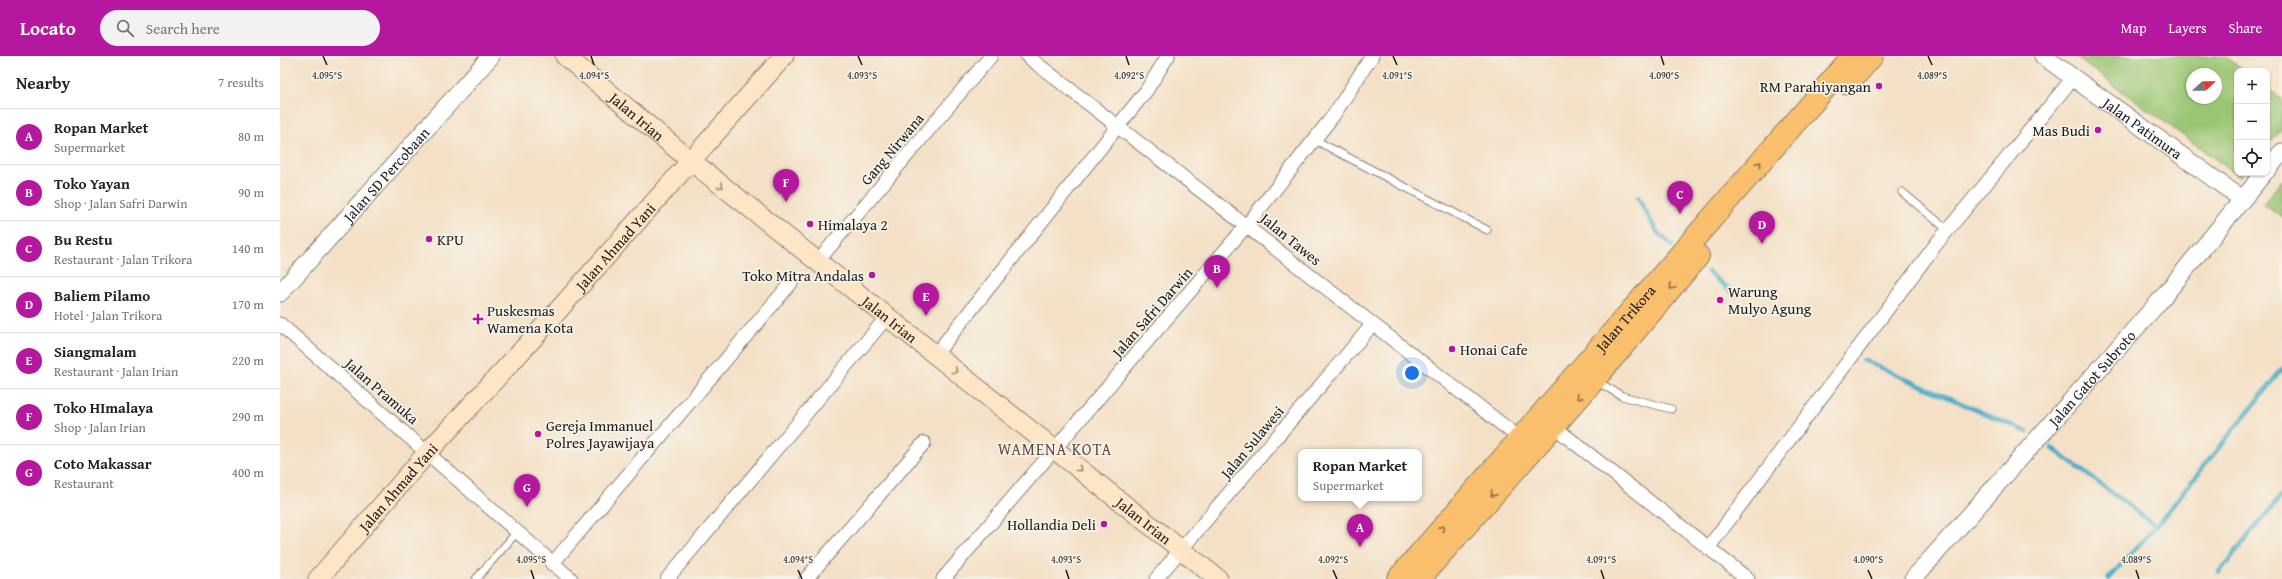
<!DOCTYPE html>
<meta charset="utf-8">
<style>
:root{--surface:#fff;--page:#f2f2f2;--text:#222;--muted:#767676;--line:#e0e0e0;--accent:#b5179e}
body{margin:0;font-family:"Gentium Book Plus",serif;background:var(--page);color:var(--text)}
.controls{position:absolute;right:12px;top:12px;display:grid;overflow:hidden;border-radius:8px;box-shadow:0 1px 3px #0004}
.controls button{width:36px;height:36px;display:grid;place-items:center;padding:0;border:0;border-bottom:1px solid var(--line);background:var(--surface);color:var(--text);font:20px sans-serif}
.compass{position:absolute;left:1906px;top:12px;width:36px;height:36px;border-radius:50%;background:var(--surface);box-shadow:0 1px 3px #0004;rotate:68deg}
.you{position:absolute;left:1132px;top:317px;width:14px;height:14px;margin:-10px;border:3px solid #fff;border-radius:50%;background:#1a73e8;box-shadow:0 0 0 6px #1a73e833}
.badge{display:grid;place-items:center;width:26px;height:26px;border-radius:50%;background:var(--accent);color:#fff;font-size:13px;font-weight:700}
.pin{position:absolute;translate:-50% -33px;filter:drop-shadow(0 1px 2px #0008)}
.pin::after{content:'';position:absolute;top:21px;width:14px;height:12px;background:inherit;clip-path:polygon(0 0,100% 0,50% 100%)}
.popup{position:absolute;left:1018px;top:393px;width:124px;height:52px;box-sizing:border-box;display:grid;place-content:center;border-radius:8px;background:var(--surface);filter:drop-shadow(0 1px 3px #0005);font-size:13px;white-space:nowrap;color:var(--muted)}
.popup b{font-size:15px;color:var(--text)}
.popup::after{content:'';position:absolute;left:50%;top:100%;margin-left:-8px;border:8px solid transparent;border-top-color:var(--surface)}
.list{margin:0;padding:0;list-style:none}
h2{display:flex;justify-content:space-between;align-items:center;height:52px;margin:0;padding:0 16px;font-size:17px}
h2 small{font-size:13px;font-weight:400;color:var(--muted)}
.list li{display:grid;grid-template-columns:26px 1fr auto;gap:12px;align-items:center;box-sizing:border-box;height:56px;padding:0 16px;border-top:1px solid var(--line)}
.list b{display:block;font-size:15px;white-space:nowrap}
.list p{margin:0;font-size:13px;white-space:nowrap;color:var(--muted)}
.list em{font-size:13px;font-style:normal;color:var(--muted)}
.icon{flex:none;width:22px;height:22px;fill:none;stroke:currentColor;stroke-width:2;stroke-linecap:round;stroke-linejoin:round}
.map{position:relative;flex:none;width:2002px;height:523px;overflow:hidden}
header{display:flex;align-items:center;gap:24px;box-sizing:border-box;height:56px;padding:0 20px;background:var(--accent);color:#fff}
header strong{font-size:19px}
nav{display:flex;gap:22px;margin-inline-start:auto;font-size:14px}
.search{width:280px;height:36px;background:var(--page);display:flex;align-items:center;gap:10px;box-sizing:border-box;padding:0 14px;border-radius:22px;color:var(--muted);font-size:15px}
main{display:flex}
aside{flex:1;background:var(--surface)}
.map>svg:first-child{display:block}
</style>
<header>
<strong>Locato</strong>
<div class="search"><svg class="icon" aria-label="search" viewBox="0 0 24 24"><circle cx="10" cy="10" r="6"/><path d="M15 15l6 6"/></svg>Search here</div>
<nav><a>Map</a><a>Layers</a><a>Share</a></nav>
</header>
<main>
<aside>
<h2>Nearby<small>7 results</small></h2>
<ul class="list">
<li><span class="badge">A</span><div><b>Ropan Market</b><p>Supermarket</p></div><em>80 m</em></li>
<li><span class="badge">B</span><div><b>Toko Yayan</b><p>Shop · Jalan Safri Darwin</p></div><em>90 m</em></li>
<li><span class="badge">C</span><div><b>Bu Restu</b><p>Restaurant · Jalan Trikora</p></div><em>140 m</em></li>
<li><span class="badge">D</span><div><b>Baliem Pilamo</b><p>Hotel · Jalan Trikora</p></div><em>170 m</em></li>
<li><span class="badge">E</span><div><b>Siangmalam</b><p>Restaurant · Jalan Irian</p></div><em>220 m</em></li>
<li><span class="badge">F</span><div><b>Toko HImalaya</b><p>Shop · Jalan Irian</p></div><em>290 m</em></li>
<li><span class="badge">G</span><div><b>Coto Makassar</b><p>Restaurant</p></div><em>400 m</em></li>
</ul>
</aside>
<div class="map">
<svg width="2002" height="523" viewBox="0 0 2002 523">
<rect width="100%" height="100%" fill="#f7f3e8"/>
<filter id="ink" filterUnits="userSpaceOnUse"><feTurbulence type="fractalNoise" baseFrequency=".025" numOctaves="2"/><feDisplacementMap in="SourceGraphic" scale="8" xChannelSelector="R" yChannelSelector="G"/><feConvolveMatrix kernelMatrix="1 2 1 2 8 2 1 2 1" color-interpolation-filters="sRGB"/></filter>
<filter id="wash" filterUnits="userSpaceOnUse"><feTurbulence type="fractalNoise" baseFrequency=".012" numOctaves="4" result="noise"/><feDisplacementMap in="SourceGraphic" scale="16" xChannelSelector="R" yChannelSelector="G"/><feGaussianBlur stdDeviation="0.9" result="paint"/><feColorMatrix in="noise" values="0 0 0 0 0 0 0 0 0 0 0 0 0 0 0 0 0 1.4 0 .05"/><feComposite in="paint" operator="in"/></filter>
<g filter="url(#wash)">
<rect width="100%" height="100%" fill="#f4e0c6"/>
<g fill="#9ac572" stroke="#5b7047" fill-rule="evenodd">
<path d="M1794,0H1945L1965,15H1957V117H1963L1960,121ZM1912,18H1936V42H1912Z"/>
<path d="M1987,32L2002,43V73L1987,90Z"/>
<path d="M2002,124V162L1983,148Z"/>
</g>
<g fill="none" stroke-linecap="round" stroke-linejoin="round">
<g stroke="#48abc7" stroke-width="4.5">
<path d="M1358,141L1377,176L1393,190"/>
<path d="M1428,216L1456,239"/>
<path d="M1583,304L1747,376"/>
<path d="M1772,392L1876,470"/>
<path d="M1939,516L2002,439"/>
<path d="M1828,523L1876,470L2002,313"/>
</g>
</g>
</g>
<g filter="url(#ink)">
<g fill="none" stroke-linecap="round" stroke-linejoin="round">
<defs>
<g id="service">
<path d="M1035,84L1207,174"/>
<path d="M1622,136L1668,174"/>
<path d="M1316,325L1342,340L1391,353"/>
<path d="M196,523L237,476"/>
</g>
<g id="minor">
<path d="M747,0L1246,387"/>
<path d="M537,206L711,0"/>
<path d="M0,268L291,523"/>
<path d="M655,299L866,35L888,0"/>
<path d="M1268,366L1468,523"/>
<path d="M1428,492L1657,187L1793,22"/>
<path d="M272,508L511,227"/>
<path d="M387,523L607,261"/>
<path d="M526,523L644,387"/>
<path d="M663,523L967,169L1053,60L1092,0"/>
<path d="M876,523L1092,269"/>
</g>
<g id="tertiary">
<path id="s1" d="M1763,0L1962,143"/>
<path d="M1987,114L2002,96"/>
<path id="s2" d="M0,237L211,0"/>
<path id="s3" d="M1633,523L1878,247L1984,117"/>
</g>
<g id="secondary">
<path id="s4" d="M285,0L411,105L938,523"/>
<path id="s5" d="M38,523L148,396L258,277L504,0"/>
</g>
<g id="trunk">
<path d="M1568,28L1592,0"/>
<path id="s6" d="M1118,523L1573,0"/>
<path d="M1139,523L1314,324L1418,200"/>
</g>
</defs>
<use href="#service" stroke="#887e71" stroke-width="9"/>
<use href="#minor" stroke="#887e71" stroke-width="15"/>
<use href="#tertiary" stroke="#887e71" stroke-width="19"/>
<use href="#secondary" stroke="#887e71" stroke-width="21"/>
<use href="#trunk" stroke="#887e71" stroke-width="24"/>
<use href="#service" stroke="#fff" stroke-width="7"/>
<use href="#minor" stroke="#fff" stroke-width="13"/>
<use href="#tertiary" stroke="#fff" stroke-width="17"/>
<use href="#secondary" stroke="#fde5c5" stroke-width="19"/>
<use href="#trunk" stroke="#f9bf6d" stroke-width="22"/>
</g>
<defs><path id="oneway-chevron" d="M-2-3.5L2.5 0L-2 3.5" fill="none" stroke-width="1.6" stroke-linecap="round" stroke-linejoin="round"/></defs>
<g stroke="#8a6e44">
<use href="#oneway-chevron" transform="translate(1479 108) rotate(-49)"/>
<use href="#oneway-chevron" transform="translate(1392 231) rotate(130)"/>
<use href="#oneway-chevron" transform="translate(1299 341) rotate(132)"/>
<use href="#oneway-chevron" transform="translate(1213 438) rotate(132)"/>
<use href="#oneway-chevron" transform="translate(1162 472) rotate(-49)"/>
</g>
<g stroke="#988b79">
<use href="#oneway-chevron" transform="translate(441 130) rotate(39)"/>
<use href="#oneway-chevron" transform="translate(675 315) rotate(38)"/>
<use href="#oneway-chevron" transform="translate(799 413) rotate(38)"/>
</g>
</g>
<path fill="none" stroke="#1c1c1c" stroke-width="1.5" d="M43,0L47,9M311,0L314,9M578,0L582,9M846,0L849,9M1113,0L1117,9M1381,0L1384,9M1648,0L1652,9M251,514L254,523M518,514L522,523M786,514L789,523M1053,514L1057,523M1321,514L1324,523M1588,514L1592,523M1856,514L1859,523"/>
<g fill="#b5179e" stroke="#f7f3e8" stroke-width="1.5">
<circle cx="1599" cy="30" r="4"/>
<circle cx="1818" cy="74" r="4"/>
<circle cx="530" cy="168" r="4"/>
<circle cx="149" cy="183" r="4"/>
<circle cx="592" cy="219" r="4"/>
<circle cx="1440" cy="244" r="4"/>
<path d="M196 257h4v4h4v4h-4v4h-4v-4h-4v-4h4z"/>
<circle cx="1172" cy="293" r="4"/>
<circle cx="258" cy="378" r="4"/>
<circle cx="824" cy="468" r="4"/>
</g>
<g text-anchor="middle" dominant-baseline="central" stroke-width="3.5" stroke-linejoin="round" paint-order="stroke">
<g font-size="15" fill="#1c1c1c" stroke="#f7f3e8" text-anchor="start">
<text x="1591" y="30" text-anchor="end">RM Parahiyangan</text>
<text x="1810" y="74" text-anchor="end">Mas Budi</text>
<text x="538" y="168">Himalaya 2</text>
<text x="157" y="183">KPU</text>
<text x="584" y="219" text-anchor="end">Toko Mitra Andalas</text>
<text x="1448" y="235">Warung<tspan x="1448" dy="17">Mulyo Agung</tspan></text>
<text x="207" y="254">Puskesmas<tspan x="207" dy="17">Wamena Kota</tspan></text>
<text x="1180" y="293">Honai Cafe</text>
<text x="266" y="369">Gereja Immanuel<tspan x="266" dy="17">Polres Jayawijaya</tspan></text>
<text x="816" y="468" text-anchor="end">Hollandia Deli</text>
</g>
<g font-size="15" fill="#1c1c1c" stroke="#f7f3e8">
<text stroke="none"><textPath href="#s4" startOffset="94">Jalan Irian</textPath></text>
<text stroke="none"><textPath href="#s1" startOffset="123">Jalan Patimura</textPath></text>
<text transform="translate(612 93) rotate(-50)">Gang Nirwana</text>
<text stroke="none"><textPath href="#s2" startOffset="159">Jalan SD Percobaan</textPath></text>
<text transform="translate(1011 183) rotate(39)">Jalan Tawes</text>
<text stroke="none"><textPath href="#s5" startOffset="446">Jalan Ahmad Yani</textPath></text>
<text transform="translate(872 256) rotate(-49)">Jalan Safri Darwin</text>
<text stroke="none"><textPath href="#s6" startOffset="346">Jalan Trikora</textPath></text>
<text stroke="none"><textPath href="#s4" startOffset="418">Jalan Irian</textPath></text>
<text stroke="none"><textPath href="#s3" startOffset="269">Jalan Gatot Subroto</textPath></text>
<text transform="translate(102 335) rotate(41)">Jalan Pramuka</text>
<text transform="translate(972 386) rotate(-50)">Jalan Sulawesi</text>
<text stroke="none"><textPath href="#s5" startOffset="122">Jalan Ahmad Yani</textPath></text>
<text stroke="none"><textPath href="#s4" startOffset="742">Jalan Irian</textPath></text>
</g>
<g font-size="16" letter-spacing="1" fill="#604b42" stroke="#f7f3e8">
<text x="775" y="393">WAMENA KOTA</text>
</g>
</g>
<g font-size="10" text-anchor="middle" fill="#1c1c1c" stroke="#f7f3e8" stroke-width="3.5" stroke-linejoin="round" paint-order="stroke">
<text x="47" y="23">4.095°S</text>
<text x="314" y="23">4.094°S</text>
<text x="582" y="23">4.093°S</text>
<text x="849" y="23">4.092°S</text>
<text x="1117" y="23">4.091°S</text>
<text x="1384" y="23">4.090°S</text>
<text x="1652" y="23">4.089°S</text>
<text x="251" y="507">4.095°S</text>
<text x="518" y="507">4.094°S</text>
<text x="786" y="507">4.093°S</text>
<text x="1053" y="507">4.092°S</text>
<text x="1321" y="507">4.091°S</text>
<text x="1588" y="507">4.090°S</text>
<text x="1856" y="507">4.089°S</text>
</g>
</svg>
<div class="controls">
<button>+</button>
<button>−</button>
<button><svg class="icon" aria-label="locate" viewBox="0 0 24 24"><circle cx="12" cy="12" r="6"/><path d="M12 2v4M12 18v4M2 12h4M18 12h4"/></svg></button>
</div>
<svg class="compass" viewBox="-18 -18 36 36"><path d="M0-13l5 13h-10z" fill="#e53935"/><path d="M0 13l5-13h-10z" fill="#767676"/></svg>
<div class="you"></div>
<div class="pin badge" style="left:1080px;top:491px">A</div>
<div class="popup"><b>Ropan Market</b>Supermarket</div>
<div class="pin badge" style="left:937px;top:232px">B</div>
<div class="pin badge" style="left:1400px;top:158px">C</div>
<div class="pin badge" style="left:1482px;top:188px">D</div>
<div class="pin badge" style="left:646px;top:260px">E</div>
<div class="pin badge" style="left:506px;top:146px">F</div>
<div class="pin badge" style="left:247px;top:451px">G</div>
</div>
</main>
